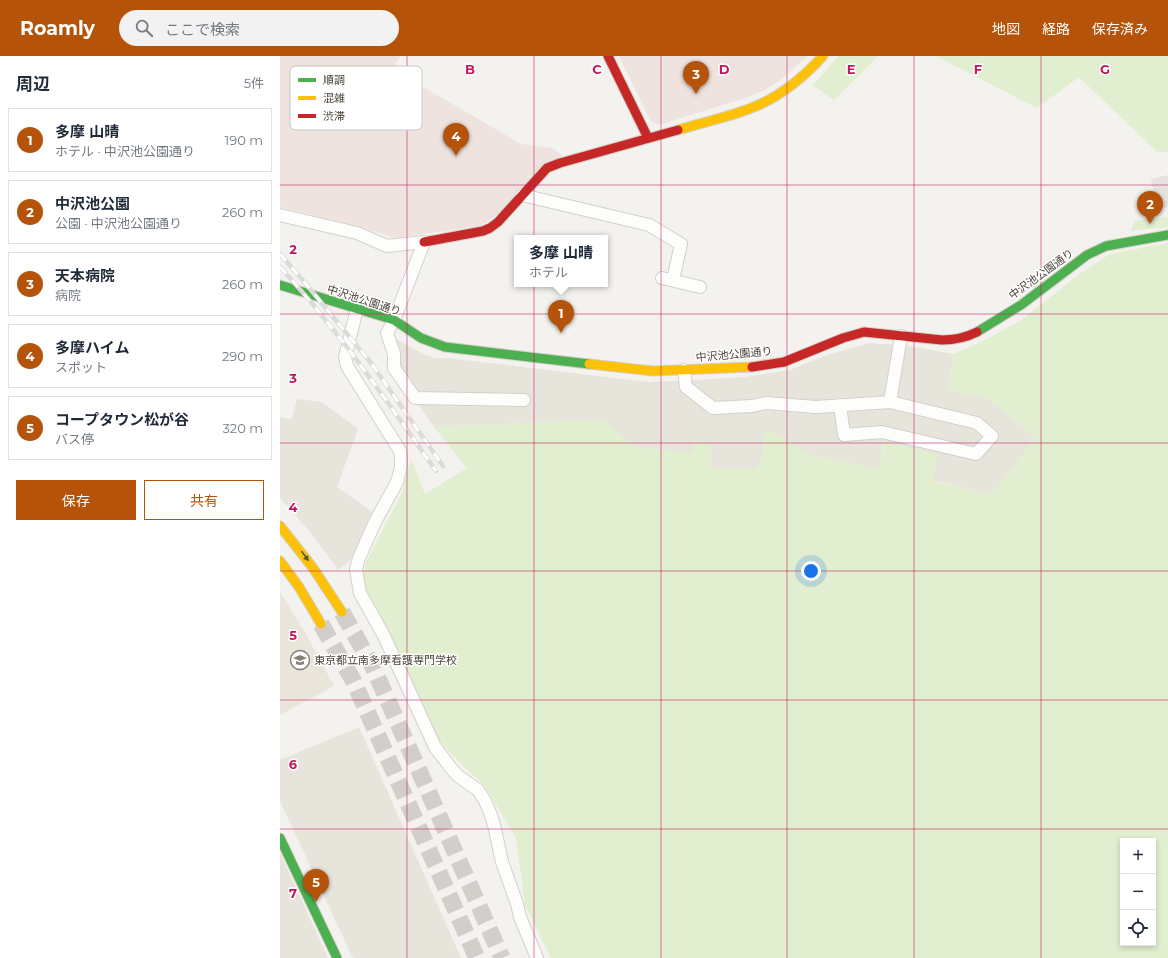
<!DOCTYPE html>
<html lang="ja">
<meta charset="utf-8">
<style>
:root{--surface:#fff;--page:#f2f2f3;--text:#1f2937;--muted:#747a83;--line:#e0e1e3;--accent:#b45309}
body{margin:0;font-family:Montserrat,"Noto Sans JP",sans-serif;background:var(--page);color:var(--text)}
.controls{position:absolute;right:12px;bottom:12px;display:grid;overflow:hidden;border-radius:0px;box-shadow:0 2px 6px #0003}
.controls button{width:36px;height:36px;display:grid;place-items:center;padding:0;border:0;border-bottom:1px solid var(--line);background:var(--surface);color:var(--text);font:20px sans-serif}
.you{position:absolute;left:531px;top:515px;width:14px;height:14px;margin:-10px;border:3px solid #fff;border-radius:50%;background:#1a73e8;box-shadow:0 0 0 6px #1a73e833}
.badge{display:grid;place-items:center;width:26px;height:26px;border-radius:50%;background:var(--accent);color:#fff;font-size:13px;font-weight:700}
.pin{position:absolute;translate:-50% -33px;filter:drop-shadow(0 1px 2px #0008)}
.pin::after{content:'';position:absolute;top:21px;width:14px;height:12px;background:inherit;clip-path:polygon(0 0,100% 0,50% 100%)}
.popup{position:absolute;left:234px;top:179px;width:94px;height:52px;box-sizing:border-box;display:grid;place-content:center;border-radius:0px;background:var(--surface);filter:drop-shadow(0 1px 3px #0005);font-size:13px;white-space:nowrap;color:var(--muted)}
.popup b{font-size:15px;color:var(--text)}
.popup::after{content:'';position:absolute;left:50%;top:100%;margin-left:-8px;border:8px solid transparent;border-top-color:var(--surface)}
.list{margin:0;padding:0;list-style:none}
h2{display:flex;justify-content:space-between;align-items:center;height:52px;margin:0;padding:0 16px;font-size:17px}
h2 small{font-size:13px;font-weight:400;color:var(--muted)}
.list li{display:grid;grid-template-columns:26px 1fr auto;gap:12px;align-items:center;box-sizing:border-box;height:64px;margin:0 8px 8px;padding:0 8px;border:1px solid var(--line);border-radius:0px}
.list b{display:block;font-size:15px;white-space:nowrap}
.list p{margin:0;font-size:13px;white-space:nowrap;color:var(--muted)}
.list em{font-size:13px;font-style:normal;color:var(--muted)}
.actions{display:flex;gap:8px;padding:12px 16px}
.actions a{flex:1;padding:9px 0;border:1px solid var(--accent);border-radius:0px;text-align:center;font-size:14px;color:var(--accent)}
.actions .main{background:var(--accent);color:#fff}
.icon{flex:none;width:22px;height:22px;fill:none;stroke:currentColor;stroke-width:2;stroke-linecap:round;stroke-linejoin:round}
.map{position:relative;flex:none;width:888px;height:902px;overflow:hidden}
header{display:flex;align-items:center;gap:24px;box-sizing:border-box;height:56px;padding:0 20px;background:var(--accent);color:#fff}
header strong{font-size:19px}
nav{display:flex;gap:22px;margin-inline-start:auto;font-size:14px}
.search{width:280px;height:36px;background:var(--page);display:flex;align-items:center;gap:10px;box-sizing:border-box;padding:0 14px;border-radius:22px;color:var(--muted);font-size:15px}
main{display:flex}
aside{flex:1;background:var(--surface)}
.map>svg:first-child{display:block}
</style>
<header>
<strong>Roamly</strong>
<div class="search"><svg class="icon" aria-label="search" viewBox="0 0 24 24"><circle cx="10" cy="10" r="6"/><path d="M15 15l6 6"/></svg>ここで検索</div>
<nav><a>地図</a><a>経路</a><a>保存済み</a></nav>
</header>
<main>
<aside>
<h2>周辺<small>5件</small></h2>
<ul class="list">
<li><span class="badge">1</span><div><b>多摩 山晴</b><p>ホテル · 中沢池公園通り</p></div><em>190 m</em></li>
<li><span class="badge">2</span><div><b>中沢池公園</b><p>公園 · 中沢池公園通り</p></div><em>260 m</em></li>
<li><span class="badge">3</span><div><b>天本病院</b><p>病院</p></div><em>260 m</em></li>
<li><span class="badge">4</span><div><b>多摩ハイム</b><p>スポット</p></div><em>290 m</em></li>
<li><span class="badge">5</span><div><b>コープタウン松が谷</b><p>バス停</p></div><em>320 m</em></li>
</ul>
<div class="actions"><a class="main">保存</a><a>共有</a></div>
</aside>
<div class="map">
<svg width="888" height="902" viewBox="0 0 888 902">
<rect width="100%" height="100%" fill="#f4f2ee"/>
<g fill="#e7e4dc">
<path d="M116,283L144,298L155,302H168L368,326L417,324L464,321L510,314L544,300L590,287L628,290L674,298L668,334L707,342L756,382L711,439L653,424L604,385L598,413L530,399L493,375L484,378L483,399L476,412L433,413L412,397L354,391L327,367L311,364L154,371L120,323Z"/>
<path d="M17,343L42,346L78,373L57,431L94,457L71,504L58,514L32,478L0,442V361L12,363Z"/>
<path d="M79,671L181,902H73L0,745V704Z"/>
<path d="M0,797L48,902H0Z"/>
</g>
<path fill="#eae5da" d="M0,536L26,578L54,630L0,659Z"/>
<g fill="#eee3df">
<path d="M0,0H120L115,8L121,12L119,17L241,88L272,92L282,99L215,160L200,170L115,182L77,170L0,151Z"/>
<path d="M339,0H528L499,25L485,34L465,42L379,69L370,64Z"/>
</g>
<g fill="#e1eecf" fill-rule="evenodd">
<path d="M558,0H598L554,44L532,29L539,23Z"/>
<path d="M656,0H888V95L878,97L799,21L757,52Z"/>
<path d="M888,161V171L851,175L854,165Z"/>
<path d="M888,187V902H271L245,849L236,782L204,729L179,706L159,684L85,538L83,523L86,506L122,437L131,403L145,438L187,412L154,371L311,364L327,367L354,391L412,397L413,388H430L433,413L476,412L483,399L484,378L493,375L530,399L598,413L604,385L657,398L653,425L711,439L756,382L707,342L668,334L674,298L703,285L740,265L798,219L830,198ZM843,785H873V887H843Z"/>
</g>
<path fill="#e6e3df" d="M888,119V151L877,153L871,123Z"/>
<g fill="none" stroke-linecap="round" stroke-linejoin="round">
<g stroke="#d2cfca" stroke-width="17" stroke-dasharray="17 8" stroke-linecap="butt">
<path d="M62,556L93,611L222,902"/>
<path d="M41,568L73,624L197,902"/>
</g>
<defs>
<g id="street">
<path d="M242,139L369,169L401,188L393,224"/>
<path d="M0,159L77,177L107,190L144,186L114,264L107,277L114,298V312L135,342L244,344"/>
<path d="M382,222L420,231"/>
<path d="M77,253L65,301L67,310L120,395L121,400V411L117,426L95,466L79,502L76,513L80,537L104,580L155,691L171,712L178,720L198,734L205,745L211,759L215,773L222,806L237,848L240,861L257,902"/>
<path d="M404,314L406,331L433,352L472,350L486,347L536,351L610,346L697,367L712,380L696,398L602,376L564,379L560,349"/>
<path d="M610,346L621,280"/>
</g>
<g id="fast">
<path d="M0,229L114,264L141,282L165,291L309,308"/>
<path d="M697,276L741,249L807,199L826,190L888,179"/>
<path d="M0,782L57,902"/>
</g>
<g id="slow">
<path d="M398,74C421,67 444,62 466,54C496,44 522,23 543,0"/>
<path d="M309,308L373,315L472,311"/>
<path d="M0,470L33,512L62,556"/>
<path d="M0,505L19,531L41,568"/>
</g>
<g id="jam">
<path d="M328,0L368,82"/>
<path d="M144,186L203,175L210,172L218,166L267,112L280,107L398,74"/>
<path d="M472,311L504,306L563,282L584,276L662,284C675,284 685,282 697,276"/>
</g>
</defs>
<use href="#street" stroke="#d2d0cb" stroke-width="14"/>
<use href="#fast" stroke="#d3cfc5" stroke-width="11"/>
<use href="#slow" stroke="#d3cfc5" stroke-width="11"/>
<use href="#jam" stroke="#d3cfc5" stroke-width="11"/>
<use href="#street" stroke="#fdfdfc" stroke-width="12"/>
<use href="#fast" stroke="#4caf50" stroke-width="9"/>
<use href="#slow" stroke="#ffc107" stroke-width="9"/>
<use href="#jam" stroke="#c62828" stroke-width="9"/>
<defs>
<g id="rail">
<path d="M0,198L26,228L91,307L163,410"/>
<path d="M0,211C58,274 107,345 156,415"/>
</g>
</defs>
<use href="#rail" stroke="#dbdbda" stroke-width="4.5"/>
<use href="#rail" stroke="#fff" stroke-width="3" stroke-dasharray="9" stroke-linecap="butt"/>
</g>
<defs><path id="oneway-solid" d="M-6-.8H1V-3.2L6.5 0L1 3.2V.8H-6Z"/></defs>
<use fill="#4b593e" href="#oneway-solid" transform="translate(25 500) rotate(54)"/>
<path fill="none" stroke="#c2185b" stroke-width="1" stroke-opacity="0.55" d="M127,0V902M254,0V902M381,0V902M507,0V902M634,0V902M761,0V902M0,129H888M0,258H888M0,387H888M0,515H888M0,644H888M0,773H888"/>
<defs>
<symbol id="university-ring" viewBox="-11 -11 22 22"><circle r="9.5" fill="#fff" stroke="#868178" stroke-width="1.5"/><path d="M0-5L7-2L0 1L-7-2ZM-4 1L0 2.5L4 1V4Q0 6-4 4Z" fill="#868178"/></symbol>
</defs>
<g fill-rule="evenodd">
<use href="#university-ring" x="9" y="593" width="22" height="22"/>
</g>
<g text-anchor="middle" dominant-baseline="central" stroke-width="3" stroke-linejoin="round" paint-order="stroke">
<g font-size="11" fill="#4b4439" stroke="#fff">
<text transform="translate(761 218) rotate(-36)">中沢池公園通り</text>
<text transform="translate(84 244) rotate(18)">中沢池公園通り</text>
<text transform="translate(454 298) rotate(-5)">中沢池公園通り</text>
</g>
<g font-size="11" fill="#4b4439" stroke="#fff" text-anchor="start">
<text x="34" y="604">東京都立南多摩看護専門学校</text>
</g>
</g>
<rect x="10" y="10" width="132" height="64" rx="6" fill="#fff" stroke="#c9c7c4" stroke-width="1"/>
<rect x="18" y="22" width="18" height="4" fill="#4caf50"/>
<rect x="18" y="40" width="18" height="4" fill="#ffc107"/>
<rect x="18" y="58" width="18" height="4" fill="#c62828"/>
<g font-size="11" fill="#4b4439">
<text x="43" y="28">順調</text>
<text x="43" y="46">混雑</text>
<text x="43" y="64">渋滞</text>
</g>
<g font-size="13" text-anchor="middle" font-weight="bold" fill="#c2185b" stroke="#fff" stroke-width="3" stroke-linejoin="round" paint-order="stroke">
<text x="190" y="18">B</text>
<text x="317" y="18">C</text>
<text x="444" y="18">D</text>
<text x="571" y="18">E</text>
<text x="698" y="18">F</text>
<text x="825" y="18">G</text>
<text x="13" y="198">2</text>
<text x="13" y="327">3</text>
<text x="13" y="456">4</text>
<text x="13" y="584">5</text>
<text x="13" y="713">6</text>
<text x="13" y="842">7</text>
</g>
</svg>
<div class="controls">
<button>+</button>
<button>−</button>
<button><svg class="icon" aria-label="locate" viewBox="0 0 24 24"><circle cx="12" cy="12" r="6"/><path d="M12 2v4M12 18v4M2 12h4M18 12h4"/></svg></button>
</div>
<div class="you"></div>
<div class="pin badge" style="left:281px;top:277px">1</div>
<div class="popup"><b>多摩 山晴</b>ホテル</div>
<div class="pin badge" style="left:870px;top:168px">2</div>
<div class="pin badge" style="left:416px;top:38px">3</div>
<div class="pin badge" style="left:176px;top:100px">4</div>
<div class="pin badge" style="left:36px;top:846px">5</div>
</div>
</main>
